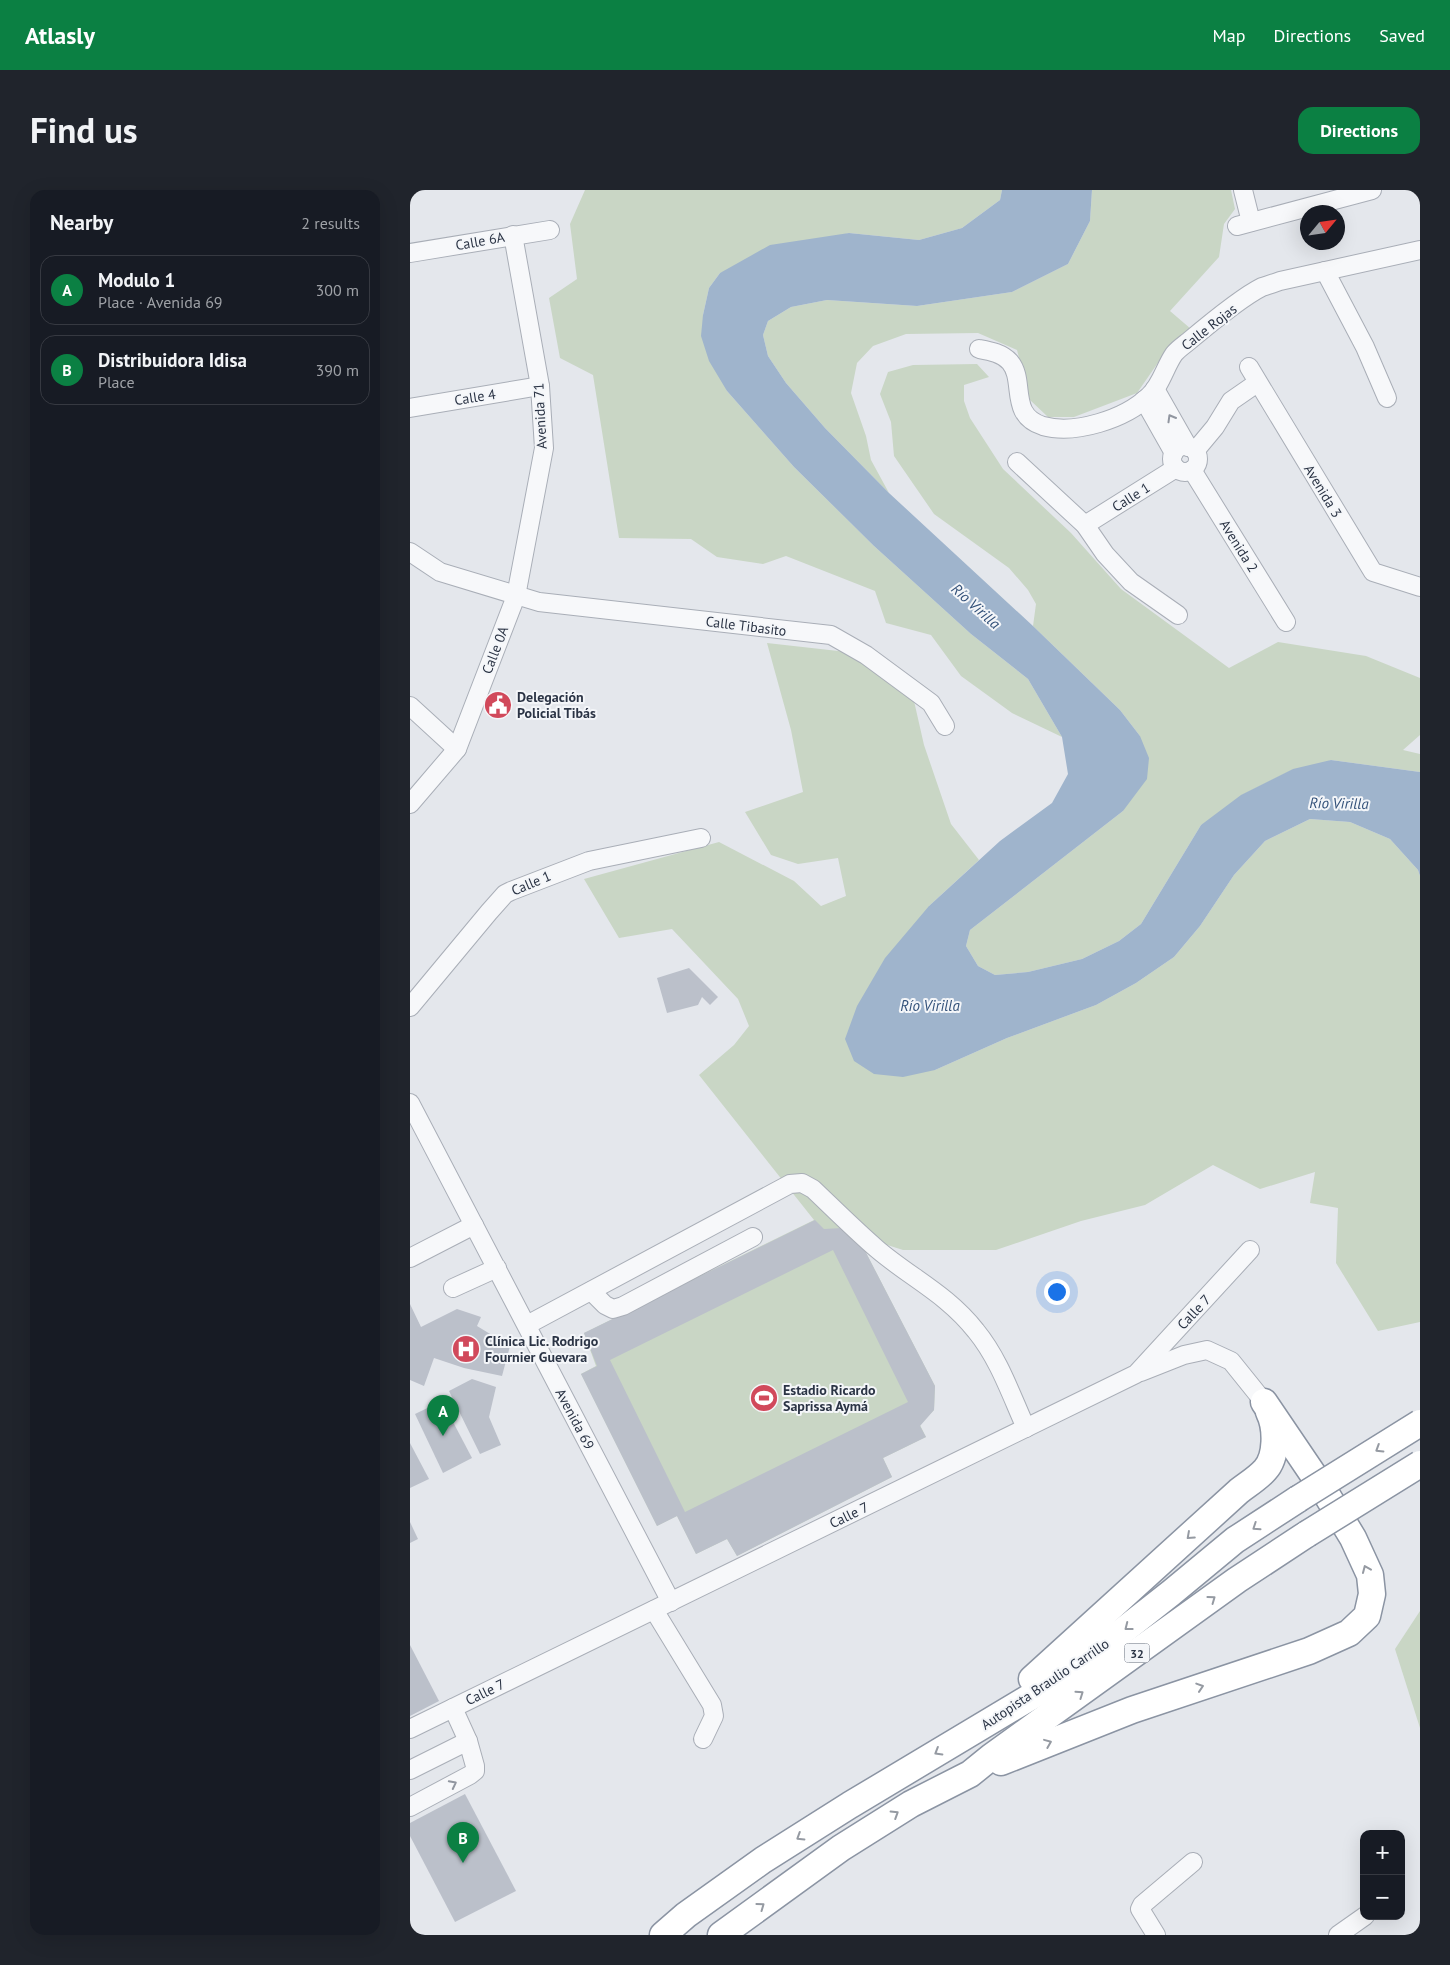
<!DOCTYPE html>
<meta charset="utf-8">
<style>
:root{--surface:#171b24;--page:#20242c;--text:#f1f3f6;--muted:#9ea1a6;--line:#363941;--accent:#0b8043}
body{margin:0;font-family:"PT Sans",sans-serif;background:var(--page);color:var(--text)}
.controls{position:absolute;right:15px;bottom:15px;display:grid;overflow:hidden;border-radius:10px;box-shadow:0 5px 20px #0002}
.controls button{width:45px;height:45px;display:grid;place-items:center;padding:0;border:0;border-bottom:1px solid var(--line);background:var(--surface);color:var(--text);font:25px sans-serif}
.compass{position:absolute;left:890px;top:15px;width:45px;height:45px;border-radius:50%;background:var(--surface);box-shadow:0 5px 20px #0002;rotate:61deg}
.you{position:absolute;left:646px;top:1101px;width:18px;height:18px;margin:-12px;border:4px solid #fff;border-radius:50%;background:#1a73e8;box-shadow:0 0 0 8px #1a73e833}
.badge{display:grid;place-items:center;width:32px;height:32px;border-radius:50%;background:var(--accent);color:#fff;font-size:16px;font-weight:700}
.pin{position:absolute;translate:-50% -41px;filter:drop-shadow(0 1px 2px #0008)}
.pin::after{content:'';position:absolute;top:26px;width:18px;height:15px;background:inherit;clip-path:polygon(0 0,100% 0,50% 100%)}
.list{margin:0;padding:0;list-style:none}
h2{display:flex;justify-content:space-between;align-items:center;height:65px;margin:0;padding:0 20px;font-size:21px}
h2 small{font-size:16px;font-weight:400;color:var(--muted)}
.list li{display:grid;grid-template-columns:32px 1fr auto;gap:15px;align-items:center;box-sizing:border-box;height:70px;margin:0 10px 10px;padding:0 10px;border:1px solid var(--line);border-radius:15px}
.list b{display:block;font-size:19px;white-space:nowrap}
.list p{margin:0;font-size:16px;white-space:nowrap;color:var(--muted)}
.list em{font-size:16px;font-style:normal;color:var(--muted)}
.map{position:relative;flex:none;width:1010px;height:1745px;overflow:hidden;border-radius:15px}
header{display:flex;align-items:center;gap:30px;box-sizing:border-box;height:70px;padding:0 25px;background:var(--accent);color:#fff}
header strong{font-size:24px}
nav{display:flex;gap:28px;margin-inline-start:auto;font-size:18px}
.intro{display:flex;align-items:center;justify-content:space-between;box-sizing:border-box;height:120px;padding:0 30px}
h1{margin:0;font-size:35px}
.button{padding:12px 22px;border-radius:15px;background:var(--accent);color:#fff;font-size:18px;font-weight:700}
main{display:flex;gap:30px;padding:0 30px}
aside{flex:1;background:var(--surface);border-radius:15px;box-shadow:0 5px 20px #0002}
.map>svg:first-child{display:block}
</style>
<header>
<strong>Atlasly</strong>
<nav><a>Map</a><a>Directions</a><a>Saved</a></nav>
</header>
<div class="intro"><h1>Find us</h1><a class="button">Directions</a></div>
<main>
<aside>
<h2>Nearby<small>2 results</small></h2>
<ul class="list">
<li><span class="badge">A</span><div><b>Modulo 1</b><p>Place · Avenida 69</p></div><em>300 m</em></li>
<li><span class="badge">B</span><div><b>Distribuidora Idisa</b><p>Place</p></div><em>390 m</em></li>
</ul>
</aside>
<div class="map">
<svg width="1010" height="1745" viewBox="0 0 1010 1745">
<rect width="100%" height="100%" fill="#e4e7ec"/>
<g fill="#c9d6c5">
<path d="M175,0H592L590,10L552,38L509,50L439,43L310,83L299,98L293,125L317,201L384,277L464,356L561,444L618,489L652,547L602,523L551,486L521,445L476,433L465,401L376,366L353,374L307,367L281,349L209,348L183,185L150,168L139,108L167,89L160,34Z"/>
<path d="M682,0H821L825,19L814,34L809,67L760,121L781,139L761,154L727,203L664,227H638L620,210L607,160L568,143L496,144L463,156L447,173L441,203L456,246L461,270L479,303L415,238L376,193L358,166L353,145L358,131L381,117L417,110L507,116L602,102L658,74L680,31Z"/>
<path d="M567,174L579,187L554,195V211L560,228L593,279L661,343L711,399L819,478L868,452L956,466L1010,488V545L993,560L1010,564V582L921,570L791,635L731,734L709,751L672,769L618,782L585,785L568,776L556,756L560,740L713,621L730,546L710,520L623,436L626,414L618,400L599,378L524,324L484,266L481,232L470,204L478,182L503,175Z"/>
<path d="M357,453L437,462L504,511L514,555L541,634L569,670L519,716L525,880L597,848L686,815L726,793L764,767L790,736L824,685L855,651L900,629L940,632L980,649L1008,680L1010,686V1132L968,1141L926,1073L928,1018L900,1013L905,982L850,999L803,975L735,1015L671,1031L586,1060H493L443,1044L451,1053L525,1196L524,1220L510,1235L516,1247L473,1268L482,1287L327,1366L317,1349L286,1364L267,1326L247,1336L171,1184L186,1176L174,1143L404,1030L289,885L324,855L339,836L328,809L262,739L209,748L174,689L309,652L384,691L411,716L436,706L428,668L388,674L361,665L335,622L393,602L381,540Z"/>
<path d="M1010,1421V1538L985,1459Z"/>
</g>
<path fill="#9fb4cc" d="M592,0H682L680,31L658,74L602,102L507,116L417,110L381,117L358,131L353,145L358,166L376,193L415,238L479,303L623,436L710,520L730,546L739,568L737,589L713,621L560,740L556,756L568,776L585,785L618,782L672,769L709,751L731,734L791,635L831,605L883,579L921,570L1010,582V686L1008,680L980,649L940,632L900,629L855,651L824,685L790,736L764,767L726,793L686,815L597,848L525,880L493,887L464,884L444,871L435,849L447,816L475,768L519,716L590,651L642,613L658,584L652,547L618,489L561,444L464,356L384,277L317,201L299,171L291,146L293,125L299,98L310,83L360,55L439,43L509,50L552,38L590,10Z"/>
<g fill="#bbc0ca" fill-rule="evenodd">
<path d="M279,778L308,807L300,815L292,807L288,815L257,823L247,788Z"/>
<path d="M405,1030L414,1039L432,1038L451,1053L525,1196L524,1220L510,1236L516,1247L473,1268L482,1287L327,1366L317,1349L286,1364L267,1326L247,1336L171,1184L187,1176L174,1143ZM423,1060L498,1212L275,1322L200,1170Z"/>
<path d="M0,1114L11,1137L47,1119L71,1127L67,1136L100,1156L92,1186L54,1178L24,1168L14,1196L0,1190Z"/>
<path d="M62,1189L86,1197L79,1227L91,1255L70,1264L39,1201Z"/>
<path d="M32,1211L62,1268L33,1283L5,1224Z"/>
<path d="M0,1253L19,1289L0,1298Z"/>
<path d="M0,1332L8,1349L0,1353Z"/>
<path d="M0,1455L29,1511L0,1526Z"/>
<path d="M55,1604L106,1701L45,1732L0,1646V1633Z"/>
</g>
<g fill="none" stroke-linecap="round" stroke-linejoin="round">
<defs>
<g id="minor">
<path d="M833,0L841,32"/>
<path d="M827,36L962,0"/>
<path d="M0,63L140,40"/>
<path d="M915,81L955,157L977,208"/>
<path d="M569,159C580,161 592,163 600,172C616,191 598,225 633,236C665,245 715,229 739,206C751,195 755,177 764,164C768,159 774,155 779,151C798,135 830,108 852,97C858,95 865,93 870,91L1010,60"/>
<path d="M839,177L963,382L1010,397"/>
<path d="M745,199L778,257"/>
<path d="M734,210L764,263"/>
<path d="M0,218L130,196"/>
<circle cx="775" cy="269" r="13"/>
<path d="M785,261L805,237L821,211L847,193"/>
<path d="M607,272L675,335L695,364L721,392L768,425"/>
<path d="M782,280L876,432"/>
<path d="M675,335L766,278"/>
<path d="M0,362L30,382L129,412L421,445L456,465L521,513L535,536"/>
<path d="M0,516L47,559"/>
<path d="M0,614L47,559L106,406L134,258L130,196L103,45"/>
<path d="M0,817L79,722L95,704L101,701L179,671L291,648"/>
<path d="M0,913L261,1412"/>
<path d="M0,1068L64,1035"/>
<path d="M43,1098L87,1078"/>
<path d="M181,1101L195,1115L203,1119L213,1116L343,1047"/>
<path d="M117,1135L380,994L392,993L403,999C424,1019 445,1040 467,1059C501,1088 537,1104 566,1141C589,1169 601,1205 616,1238"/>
<path d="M731,1182L774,1165L797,1160L821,1171L854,1212"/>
<path d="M244,1420L302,1515L304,1526L293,1549"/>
<path d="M43,1518L58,1551"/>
<path d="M0,1539L726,1184L840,1060"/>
<path d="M0,1580L58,1551L65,1576V1581L60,1585L0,1617"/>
<path d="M746,1745L730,1719L732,1715L783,1672"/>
<path d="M928,1745L955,1726"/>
</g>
<g id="highway">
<path d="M622,1489L829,1301C838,1294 848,1288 855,1280C867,1267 867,1238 859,1222"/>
<path d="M591,1572L722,1520L899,1461L939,1443L957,1426L962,1404L960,1385L943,1348L915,1302L854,1212"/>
<path d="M253,1745L276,1725L353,1670L440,1615L627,1503L686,1462L761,1403L825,1350L888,1309"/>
<path d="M311,1745L431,1658L501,1614L560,1584L581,1567L827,1390L897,1344"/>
</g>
</defs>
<use href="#minor" stroke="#a9aeb7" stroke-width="20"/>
<use href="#highway" stroke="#8b94a3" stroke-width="29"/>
<use href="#minor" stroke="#f7f8fa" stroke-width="18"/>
<use href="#highway" stroke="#fff" stroke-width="26"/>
<defs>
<g id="highway-bridge">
<path d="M888,1309L1010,1233"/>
<path d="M897,1344L1010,1274"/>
</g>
</defs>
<use href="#highway-bridge" stroke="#8b94a3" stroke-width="29" stroke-linecap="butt"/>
<use href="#highway-bridge" stroke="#fff" stroke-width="26"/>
</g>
<defs><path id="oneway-chevron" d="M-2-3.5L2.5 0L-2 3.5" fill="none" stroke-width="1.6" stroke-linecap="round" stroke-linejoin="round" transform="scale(1.25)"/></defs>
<g stroke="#9196a0">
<use href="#oneway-chevron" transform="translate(761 228) rotate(-120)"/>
<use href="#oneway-chevron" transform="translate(43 1594) rotate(-27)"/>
</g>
<g stroke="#959aa2">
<use href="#oneway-chevron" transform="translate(969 1259) rotate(148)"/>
<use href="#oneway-chevron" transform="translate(846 1337) rotate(146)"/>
<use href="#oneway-chevron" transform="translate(780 1346) rotate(138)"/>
<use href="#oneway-chevron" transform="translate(956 1379) rotate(-113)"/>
<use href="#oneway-chevron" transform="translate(802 1409) rotate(-36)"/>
<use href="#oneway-chevron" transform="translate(718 1437) rotate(142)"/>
<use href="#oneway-chevron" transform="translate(790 1497) rotate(-18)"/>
<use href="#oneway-chevron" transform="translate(670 1504) rotate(-35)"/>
<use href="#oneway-chevron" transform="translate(638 1553) rotate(-22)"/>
<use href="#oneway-chevron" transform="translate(528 1562) rotate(149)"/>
<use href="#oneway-chevron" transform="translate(485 1624) rotate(-32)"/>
<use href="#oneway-chevron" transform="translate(390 1647) rotate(148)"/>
<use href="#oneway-chevron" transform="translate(351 1716) rotate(-36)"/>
</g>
<defs>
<symbol id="civic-disc" viewBox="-11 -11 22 22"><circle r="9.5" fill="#d1495b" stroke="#f4f6f9"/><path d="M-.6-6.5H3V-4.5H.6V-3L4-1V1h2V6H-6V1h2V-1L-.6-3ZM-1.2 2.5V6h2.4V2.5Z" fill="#fff"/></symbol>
<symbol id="hospital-disc" viewBox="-11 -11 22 22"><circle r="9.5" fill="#d1495b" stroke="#f4f6f9"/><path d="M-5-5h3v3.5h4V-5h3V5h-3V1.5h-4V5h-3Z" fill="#fff"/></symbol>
<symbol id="stadium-disc" viewBox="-11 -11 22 22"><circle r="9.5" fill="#d1495b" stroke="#f4f6f9"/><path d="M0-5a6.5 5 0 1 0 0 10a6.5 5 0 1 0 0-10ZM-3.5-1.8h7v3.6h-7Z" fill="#fff"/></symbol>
</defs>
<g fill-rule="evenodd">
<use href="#civic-disc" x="72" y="499" width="32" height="32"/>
<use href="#hospital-disc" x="40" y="1143" width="32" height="32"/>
<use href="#stadium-disc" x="338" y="1192" width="32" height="32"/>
</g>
<g text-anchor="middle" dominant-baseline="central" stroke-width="4" stroke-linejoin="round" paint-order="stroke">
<rect fill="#f4f6f9" stroke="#676e7b" stroke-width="1" x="714.5" y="1453.5" width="25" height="19" rx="4"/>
<g font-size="12" font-weight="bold" fill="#2b3445">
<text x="727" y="1463">32</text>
</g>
<g font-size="14" fill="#2b3445" stroke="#f4f6f9">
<text transform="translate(70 51) rotate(-10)">Calle 6A</text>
<text transform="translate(799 137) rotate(-38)">Calle Rojas</text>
<text transform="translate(65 207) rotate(-9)">Calle 4</text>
<text transform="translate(130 226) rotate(-93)">Avenida 71</text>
<text transform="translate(913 301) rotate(59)">Avenida 3</text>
<text transform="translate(721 307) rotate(-32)">Calle 1</text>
<text transform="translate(829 356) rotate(58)">Avenida 2</text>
<text transform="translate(336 436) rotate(7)">Calle Tibasito</text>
<text transform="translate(85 460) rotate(-69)">Calle 0A</text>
<text transform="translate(121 693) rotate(-23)">Calle 1</text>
<text transform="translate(784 1122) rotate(-47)">Calle 7</text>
<text transform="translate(165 1229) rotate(62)">Avenida 69</text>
<text transform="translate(439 1325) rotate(-26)">Calle 7</text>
<text transform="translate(635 1494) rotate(-34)">Autopista Braulio Carrillo</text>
<text transform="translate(75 1502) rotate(-26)">Calle 7</text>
</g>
<g font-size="14" font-weight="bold" fill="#2b3445" stroke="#f4f6f9" text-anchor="start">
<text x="107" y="507">Delegación<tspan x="107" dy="16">Policial Tibás</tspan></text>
<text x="75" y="1151">Clínica Lic. Rodrigo<tspan x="75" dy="16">Fournier Guevara</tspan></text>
<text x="373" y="1200">Estadio Ricardo<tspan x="373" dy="16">Saprissa Aymá</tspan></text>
</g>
<g font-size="15" font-style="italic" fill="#34527a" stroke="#f4f6f9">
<text transform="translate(566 416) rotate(42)">Río Virilla</text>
<text transform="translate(929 613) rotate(1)">Río Virilla</text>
<text x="520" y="815">Río Virilla</text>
</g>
</g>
</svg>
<div class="controls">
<button>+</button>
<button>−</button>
</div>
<svg class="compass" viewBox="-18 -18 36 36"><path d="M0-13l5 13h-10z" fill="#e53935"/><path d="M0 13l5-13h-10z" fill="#9ea1a6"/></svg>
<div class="you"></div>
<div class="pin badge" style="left:33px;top:1246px">A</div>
<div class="pin badge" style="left:53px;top:1673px">B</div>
</div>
</main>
